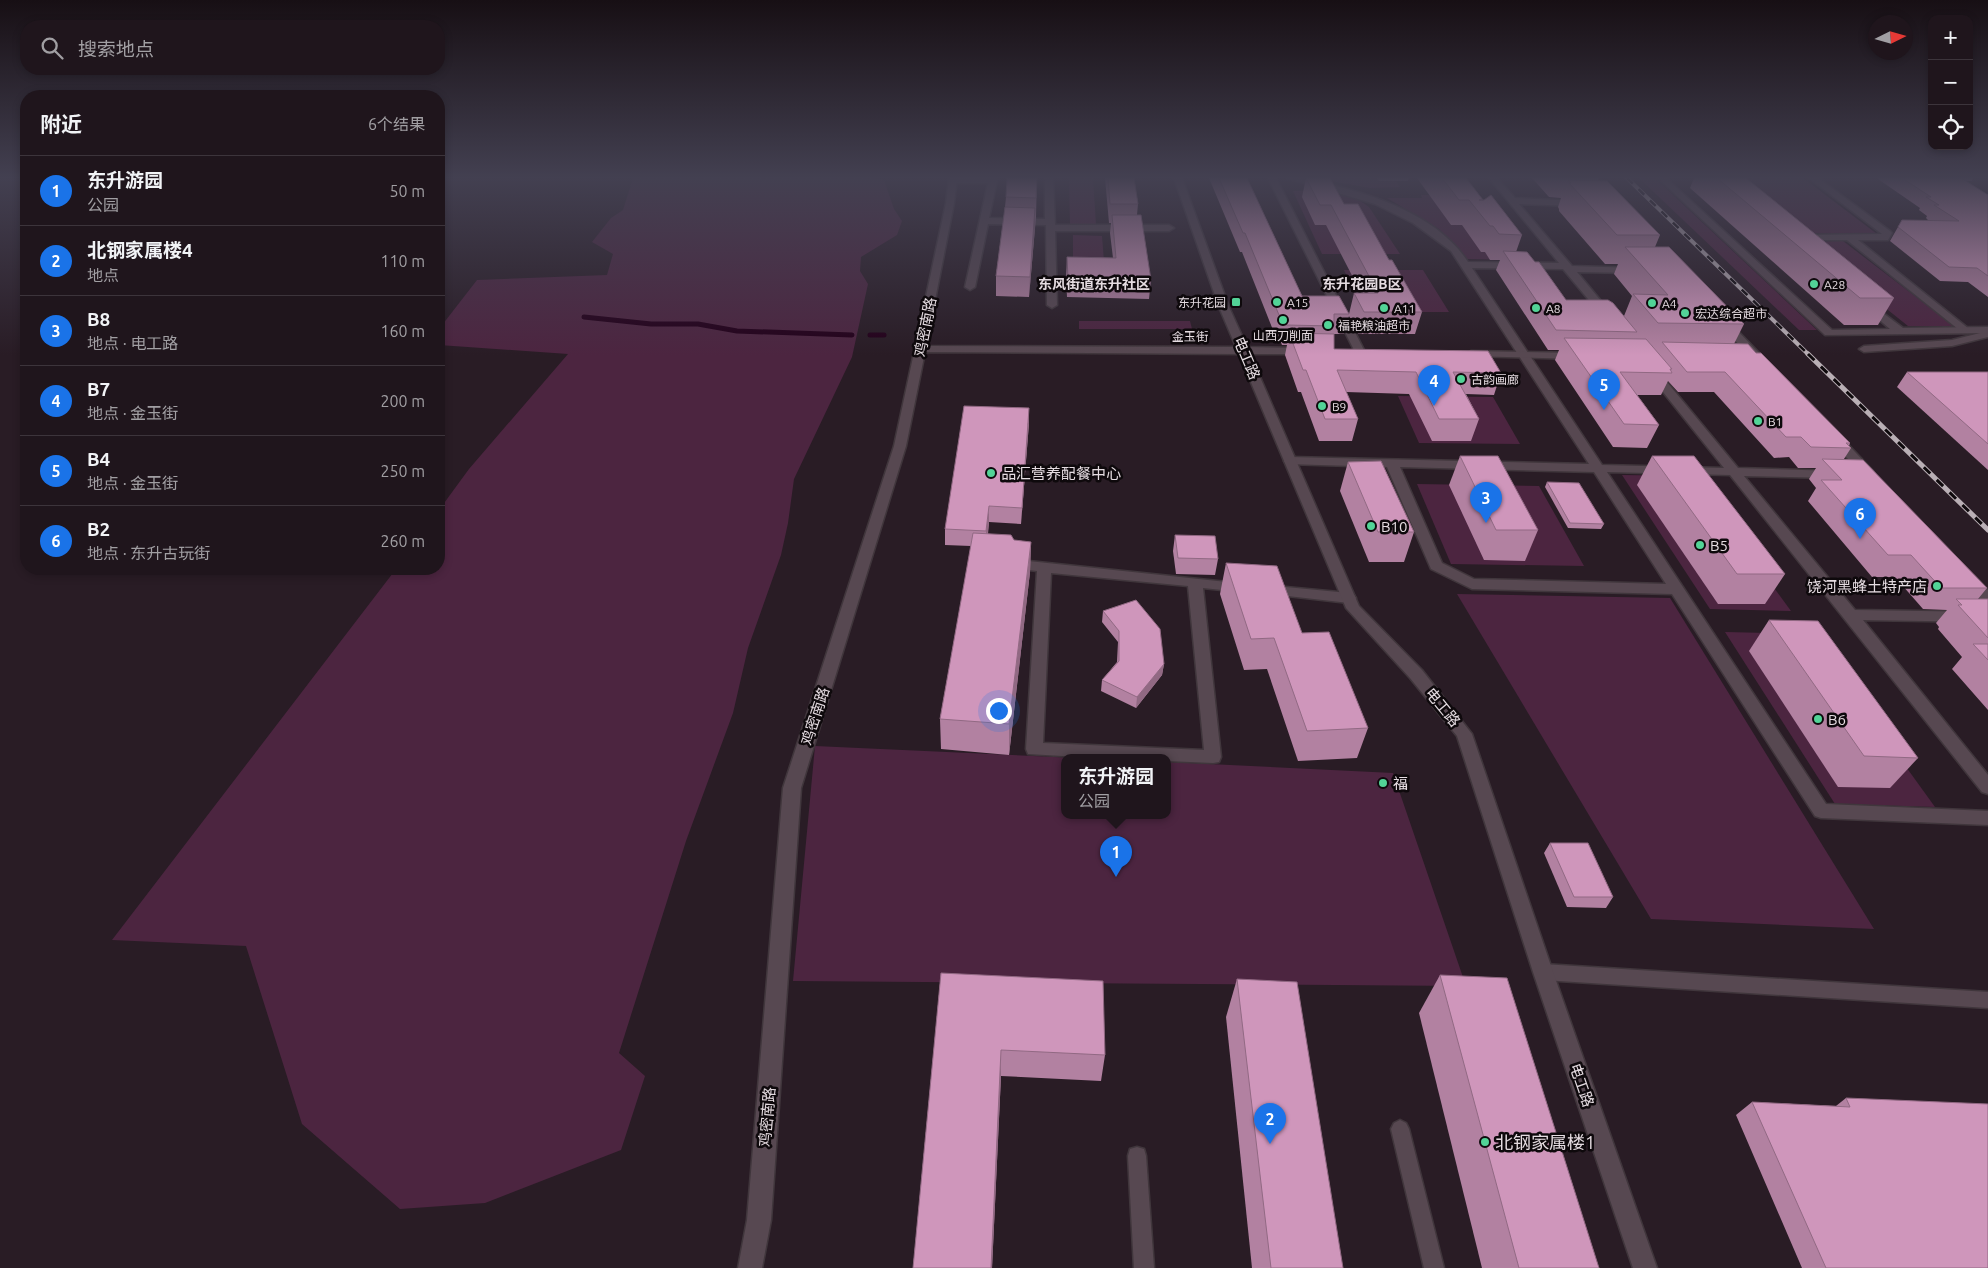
<!DOCTYPE html>
<html lang="zh">
<meta charset="utf-8">
<style>
:root{--surface:#1f151c;--page:#271e25;--text:#f1f3f6;--muted:#a19fa3;--line:#3c343b;--accent:#1a73e8}
body{margin:0;font-family:Ubuntu,"Noto Sans SC",sans-serif;background:var(--page);color:var(--text)}
.controls{position:absolute;right:15px;top:15px;display:grid;overflow:hidden;border-radius:10px;box-shadow:0 2px 8px #0003}
.controls button{width:45px;height:45px;display:grid;place-items:center;padding:0;border:0;border-bottom:1px solid var(--line);background:var(--surface);color:var(--text);font:25px sans-serif}
.compass{position:absolute;left:1868px;top:15px;width:45px;height:45px;border-radius:50%;background:var(--surface);box-shadow:0 2px 8px #0003;rotate:85deg}
.you{position:absolute;left:998px;top:710px;width:18px;height:18px;margin:-12px;border:4px solid #fff;border-radius:50%;background:#1a73e8;box-shadow:0 0 0 8px #1a73e833}
.badge{display:grid;place-items:center;width:32px;height:32px;border-radius:50%;background:var(--accent);color:#fff;font-size:16px;font-weight:700}
.pin{position:absolute;translate:-50% -41px;filter:drop-shadow(0 1px 2px #0008)}
.pin::after{content:'';position:absolute;top:26px;width:18px;height:15px;background:inherit;clip-path:polygon(0 0,100% 0,50% 100%)}
.popup{position:absolute;left:1061px;top:754px;width:110px;height:65px;box-sizing:border-box;display:grid;place-content:center;border-radius:10px;background:var(--surface);filter:drop-shadow(0 1px 4px #0005);font-size:16px;white-space:nowrap;color:var(--muted)}
.popup b{font-size:19px;color:var(--text)}
.popup::after{content:'';position:absolute;left:50%;top:100%;margin-left:-10px;border:10px solid transparent;border-top-color:var(--surface)}
.list{margin:0;padding:0;list-style:none}
h2{display:flex;justify-content:space-between;align-items:center;height:65px;margin:0;padding:0 20px;font-size:21px}
h2 small{font-size:16px;font-weight:400;color:var(--muted)}
.list li{display:grid;grid-template-columns:32px 1fr auto;gap:15px;align-items:center;box-sizing:border-box;height:70px;padding:0 20px;border-top:1px solid var(--line)}
.list b{display:block;font-size:19px;white-space:nowrap}
.list p{margin:0;font-size:16px;white-space:nowrap;color:var(--muted)}
.list em{font-size:16px;font-style:normal;color:var(--muted)}
.icon{flex:none;width:28px;height:28px;fill:none;stroke:currentColor;stroke-width:2;stroke-linecap:round;stroke-linejoin:round}
.map{position:relative;flex:none;width:1988px;height:1268px;overflow:hidden}
.search{position:absolute;background:var(--surface);box-shadow:0 2px 8px #0003;left:20px;top:20px;width:425px;height:55px;display:flex;align-items:center;gap:12px;box-sizing:border-box;padding:0 18px;border-radius:20px;color:var(--muted);font-size:19px}
.panel{position:absolute;background:var(--surface);box-shadow:0 2px 8px #0003;left:20px;top:90px;width:425px;height:485px;border-radius:20px}
.map>svg:first-child{display:block}
</style>
<div class="map">
<svg width="1988" height="1268" viewBox="0 0 1988 1268">
<rect width="100%" height="100%" fill="#291c25"/>
<g fill="#4c2540">
<path d="M633,178H874L884,180L894,209L902,221L897,235L861,257L860,271L868,284L852,357L794,479L788,523L781,555L748,648L733,713L686,841L619,1053L645,1076L621,1150L485,1203L400,1209L302,1124L246,946L112,940L396,569H439V510L469,469L568,354L439,345V329L477,280L607,275L613,254L592,242L611,218L623,210Z"/>
<path d="M1069,178H1093L1096,225L1070,224Z"/>
<path d="M1313,178H1394L1400,187L1370,188Z"/>
<path d="M1639,178H1655L1817,330H1799Z"/>
<path d="M1725,178H1803L1877,234L1792,233Z"/>
<path d="M1331,190L1356,198L1369,207L1400,254H1322L1293,191Z"/>
<path d="M1421,195H1459L1519,260L1466,259L1439,229L1387,198H1422Z"/>
<path d="M1073,235L1102,236L1105,274L1073,273Z"/>
<path d="M1843,241L1954,326H1908L1803,242Z"/>
<path d="M1344,270H1423L1449,312H1412L1393,279H1348Z"/>
<path d="M1079,321H1190L1192,329H1079Z"/>
<path d="M1398,396L1493,397L1520,444L1419,443Z"/>
<path d="M1622,475L1692,476L1791,611L1710,609Z"/>
<path d="M1417,484L1539,486L1584,566L1451,564Z"/>
<path d="M1457,594L1670,598L1874,929L1651,919Z"/>
<path d="M1725,632L1810,634L1935,807L1835,804Z"/>
<path d="M815,746L1078,758H1065V816H1167V762L1393,773L1466,986L793,981Z"/>
</g>
<g fill="none" stroke-linecap="round" stroke-linejoin="round">
<g stroke="#23001a" stroke-width="5">
<path d="M584,317L651,324H698L737,331L852,335"/>
<path d="M870,335H884"/>
</g>
<defs>
<g id="lane">
<path d="M1847,236H1853L1969,329V333H1963L1847,240Z"/>
<path d="M1988,331V337L1952,346L1864,352L1859,349L1864,346L1952,340Z"/>
<path d="M1543,964L1988,992V1008L1543,980L1537,977L1535,972L1537,967Z"/>
<path d="M1400,1120L1406,1123L1409,1129L1444,1268H1424L1391,1129L1394,1123Z"/>
<path d="M1137,1147L1144,1149L1146,1156L1154,1268H1134L1128,1156L1130,1149Z"/>
</g>
<g id="street">
<path d="M950,178L996,179L997,181L989,218L1045,219V178H1053L1055,225H1169L1174,228L1169,231H1055L1057,305L1052,308L1047,305L1046,225L988,224L975,287L970,290L965,287L988,183H953L950,182Z"/>
<path d="M1268,178H1276L1365,352L1364,354H1356Z"/>
<path d="M1287,178C1300,176 1314,180 1328,184C1378,196 1439,217 1468,262L1559,263L1489,178H1497L1515,198L1581,201V205L1578,206L1519,204L1572,266L1638,268L1640,270L1635,273L1577,272L1611,313L1612,315L1611,317H1603L1563,269L1472,268L1602,465L1724,468L1647,372L1653,369L1657,370L1738,468L1837,471L1839,474L1837,477L1833,478L1744,476L1855,610L1988,612V622L1863,620L1988,775V794L1982,792L1730,475L1607,472L1826,804L1988,811V825L1821,818L1815,816L1672,594L1472,589L1431,569L1387,467L1286,464L1284,461L1286,458L1290,457L1589,464L1451,251L1413,223L1375,204ZM1400,467L1594,472L1666,584L1474,579L1442,563Z"/>
<path d="M1658,178H1666L1832,330L1890,329L1863,306L1862,304L1863,302L1867,301L1903,328L1988,327V333L1825,335Z"/>
<path d="M1809,178H1818L1890,231L1892,233L1888,240H1799L1797,238L1802,235L1882,234Z"/>
<path d="M1724,320L1728,321L1762,356L1764,358L1762,360H1754L1720,325L1719,323L1720,321Z"/>
<path d="M1835,434L1839,435L1873,471L1875,474L1873,477H1865L1831,441L1829,438L1831,435Z"/>
<path d="M1019,560L1246,584L1248,587L1246,590L1241,592L1203,588L1221,757L1219,762L1213,763L1167,761V758H1097L1028,754L1026,749L1037,571L1014,568L1012,565L1014,562ZM1051,573L1188,586L1204,750L1043,743Z"/>
<path d="M1969,574L1974,576L1988,590V604L1983,602L1964,582L1962,579L1964,576Z"/>
<path d="M1266,585L1349,593L1354,595L1356,598L1354,601L1349,603L1261,593L1259,590L1261,587Z"/>
</g>
<g id="secondary">
<path d="M949,178H957L954,203L926,346L1236,347L1219,307L1174,178H1182L1229,307L1247,347L1305,348L1310,351L1305,354H1250L1359,606L1422,670L1472,734L1553,972L1657,1268H1633L1533,972L1457,736L1410,678L1346,608L1239,354L925,352L906,446L801,788L771,1220L762,1268H738L747,1220L783,788L894,446L946,203Z"/>
<path d="M1471,351L1578,353L1584,356L1578,359L1467,356L1465,354Z"/>
</g>
</defs>
<use href="#lane" stroke="#40363c" stroke-width="3"/>
<use href="#street" stroke="#40363c" stroke-width="3"/>
<use href="#secondary" stroke="#40363c" stroke-width="3"/>
<use href="#lane" fill="#574851" fill-rule="evenodd"/>
<use href="#street" fill="#574851" fill-rule="evenodd"/>
<use href="#secondary" fill="#574851" fill-rule="evenodd"/>
<defs>
<path id="rail-far1" d="M1627,178L1809,355"/>
<path id="rail" d="M1808,354L1988,530"/>
</defs>
<use href="#rail-far1" stroke="#b9afb5" stroke-width="4"/>
<use href="#rail" stroke="#b9afb5" stroke-width="5"/>
<use href="#rail-far1" stroke="#0e090c" stroke-width="2.5" stroke-dasharray="8" stroke-linecap="butt"/>
<use href="#rail" stroke="#0e090c" stroke-width="3" stroke-dasharray="9" stroke-linecap="butt"/>
</g>
<g fill="#b281a1">
<path d="M1037,178L1036,217L1029,297L996,296V276L1005,207L1006,197Z"/>
<path d="M1105,178H1134L1138,204L1137,215L1151,280L1149,299L1067,297L1066,276L1067,257L1113,258L1110,233L1111,223H1109Z"/>
<path d="M1209,178H1247L1302,296L1349,314L1354,293H1361L1326,225H1315L1302,197L1306,178L1344,204L1389,260L1422,312L1415,334H1358L1349,316L1344,334H1332L1334,349L1501,373L1494,395L1466,394L1479,419L1471,441H1432L1409,394L1346,392L1358,419L1352,441H1319L1301,392H1298L1285,355L1287,345H1282L1278,335H1275L1242,252H1240Z"/>
<path d="M1377,178H1409L1408,181H1379Z"/>
<path d="M1417,178H1466L1483,200L1522,235L1516,252L1566,300L1624,316L1632,296L1614,274L1618,264H1605L1559,211V209L1558,207L1561,198L1549,197L1532,178H1599L1598,181L1660,235L1655,247L1744,324L1734,344L1756,353L1850,443L1849,446L1851,448L1844,459L1987,588L1978,599H1988V710L1952,669L1962,657L1938,629L1939,627L1936,623L1947,610L1923,609L1895,577H1872L1808,501L1816,488L1809,479L1816,468H1798L1789,457L1774,458L1714,392H1678L1668,381L1661,395H1637L1659,425L1647,448L1613,447L1555,360L1559,350H1548L1496,270L1500,260H1490L1485,252H1481L1462,225H1451Z"/>
<path d="M1694,178H1746L1894,298L1878,325H1844L1690,188Z"/>
<path d="M1878,178H1973L1972,181H1966L1988,195V297L1968,282L1940,281L1890,241L1902,220L1929,221L1926,218L1927,216L1919,210L1920,208L1878,179Z"/>
<path d="M1907,372H1988V470L1897,387Z"/>
<path d="M1029,423L1021,524L989,522L988,534L1014,540L1031,542L1030,572L1009,755L941,749L940,719L971,546L945,545V529Z"/>
<path d="M1460,456L1538,530L1525,561L1484,560L1449,485Z"/>
<path d="M1652,456L1785,574L1765,604H1718L1637,485Z"/>
<path d="M1348,462L1414,532L1404,562H1369L1340,491Z"/>
<path d="M1547,482L1604,524L1601,529L1568,528L1545,487Z"/>
<path d="M1175,535L1218,559L1215,575L1176,574L1173,551Z"/>
<path d="M1226,563L1302,633L1368,728L1357,758L1298,761L1267,669L1244,670L1220,594Z"/>
<path d="M1103,611L1164,664L1162,675L1136,708L1101,691L1102,680L1117,662L1118,642L1102,622Z"/>
<path d="M1769,620L1918,758L1890,788L1838,787L1749,651Z"/>
<path d="M1550,843L1613,897L1606,908L1567,907L1544,853Z"/>
<path d="M941,973L1105,1055L1101,1081L1001,1076L992,1268H913Z"/>
<path d="M1440,975L1599,1268H1482L1419,1013Z"/>
<path d="M1237,979L1343,1268H1252L1226,1017Z"/>
<path d="M1846,1098L1988,1268H1802L1736,1115L1752,1102L1836,1106Z"/>
</g>
<g fill="#916983">
<path d="M1035,208V227L1029,297L1030,277Z"/>
<path d="M1029,408V423L1021,524L1022,508Z"/>
<path d="M989,506V522L986,547V531Z"/>
<path d="M1031,542L1030,572L1009,755V724Z"/>
<path d="M1164,664L1162,675L1136,708L1137,697Z"/>
<path d="M1001,1050V1076L992,1268H991Z"/>
</g>
<g fill="#cf96bb" stroke="#916983">
<path d="M1007,178H1037L1036,198L1006,197Z"/>
<path d="M1108,178H1134L1138,204H1110Z"/>
<path d="M1219,178H1247L1302,296H1339L1349,314H1334V326L1286,325L1282,315H1279L1245,233H1243Z"/>
<path d="M1306,178H1330L1344,204H1358L1389,260H1392L1422,312H1364L1354,293H1378L1331,205H1320Z"/>
<path d="M1442,178H1466L1483,200H1479H1484L1491,195L1522,235L1499,234L1493,226H1490L1469,200H1459Z"/>
<path d="M1717,178H1746L1894,298H1860Z"/>
<path d="M1902,178H1961L1988,195V276L1977,268L1949,267L1898,227L1902,220L1959,221L1934,205H1939L1926,197H1931Z"/>
<path d="M1568,180L1607,181L1660,235H1617L1569,183H1571Z"/>
<path d="M1005,207L1035,208L1030,277L996,276Z"/>
<path d="M1112,215H1141L1151,280L1068,278L1067,257L1116,258Z"/>
<path d="M1625,247H1669L1744,324L1658,323L1633,294L1668,295Z"/>
<path d="M1503,251L1527,252L1535,262H1539L1566,300H1608L1613,303L1637,332L1556,330Z"/>
<path d="M1289,333L1334,334V349L1488,351L1501,373L1453,372L1479,419H1439L1416,372L1337,370L1358,419H1325L1306,370H1303Z"/>
<path d="M1564,338L1646,339L1672,369H1670L1672,373L1620,372L1659,425L1624,424Z"/>
<path d="M1662,342L1748,344L1756,353H1761L1850,443H1846L1851,448L1811,447L1801,437H1786L1725,372H1687Z"/>
<path d="M1907,372H1988V444Z"/>
<path d="M964,406L1029,408L1022,508L989,506L986,531L945,529Z"/>
<path d="M1460,456H1498L1538,530H1496Z"/>
<path d="M1652,456H1694L1785,574H1737Z"/>
<path d="M1822,459L1863,460L1987,588H1941L1911,555H1888L1821,480H1842Z"/>
<path d="M1381,461L1414,532H1378L1348,462Z"/>
<path d="M1547,482L1579,483L1604,524L1570,523Z"/>
<path d="M973,533L1011,535L1014,540L1031,542L1009,724L940,719Z"/>
<path d="M1175,535L1215,536L1218,559L1178,558Z"/>
<path d="M1226,563L1277,566L1302,633L1329,632L1368,728L1307,731L1274,638L1251,639Z"/>
<path d="M1956,599H1988V638L1958,605H1962Z"/>
<path d="M1136,600L1160,629L1164,664L1137,697L1102,680L1119,661V631L1103,611Z"/>
<path d="M1769,620L1818,621L1918,758L1864,756Z"/>
<path d="M1973,644H1988V660Z"/>
<path d="M1550,843H1588L1613,897H1574Z"/>
<path d="M941,973L1103,981L1105,1055L1001,1050L991,1268H913Z"/>
<path d="M1440,975L1507,978L1599,1268H1519Z"/>
<path d="M1237,979L1297,982L1343,1268H1271Z"/>
<path d="M1846,1098L1988,1104V1268H1826L1752,1102L1850,1107Z"/>
</g>
<linearGradient id="sky" x2="0" y2="1"><stop stop-color="#170f14"/><stop offset="0.5" stop-color="#434051"/><stop offset="1" stop-color="#434051" stop-opacity="0"/></linearGradient>
<rect width="1988" height="355" fill="url(#sky)"/>
<g fill="#52d397" stroke="#0e090c" stroke-width="2">
<circle cx="1814" cy="284" r="5"/>
<rect x="1231" y="297" width="10" height="10" rx="2.5"/>
<circle cx="1277" cy="302" r="5"/>
<circle cx="1652" cy="303" r="5"/>
<circle cx="1384" cy="308" r="5"/>
<circle cx="1536" cy="308" r="5"/>
<circle cx="1685" cy="313" r="5"/>
<circle cx="1283" cy="320" r="5"/>
<circle cx="1328" cy="325" r="5"/>
<circle cx="1461" cy="379" r="5"/>
<circle cx="1322" cy="406" r="5"/>
<circle cx="1758" cy="421" r="5"/>
<circle cx="991" cy="473" r="5"/>
<circle cx="1371" cy="526" r="5"/>
<circle cx="1700" cy="545" r="5"/>
<circle cx="1937" cy="586" r="5"/>
<circle cx="1818" cy="719" r="5"/>
<circle cx="1383" cy="783" r="5"/>
<circle cx="1485" cy="1142" r="5"/>
</g>
<g text-anchor="middle" dominant-baseline="central" stroke-width="5" stroke-linejoin="round" paint-order="stroke">
<g font-size="12" fill="#e5dce1" stroke="#0e090c" text-anchor="start">
<text x="1824" y="284">A28</text>
<text x="1226" y="302" text-anchor="end">东升花园</text>
<text x="1287" y="302">A15</text>
<text x="1662" y="303">A4</text>
<text x="1394" y="308">A11</text>
<text x="1546" y="308">A8</text>
<text x="1695" y="313">宏达综合超市</text>
<text x="1338" y="325">福艳粮油超市</text>
<text x="1283" y="335" text-anchor="middle">山西刀削面</text>
<text x="1471" y="379">古韵画廊</text>
<text x="1332" y="406">B9</text>
<text x="1768" y="421">B1</text>
</g>
<g font-size="12" fill="#e5dce1" stroke="#0e090c">
<text x="1190" y="336">金玉街</text>
</g>
<g font-size="14" font-weight="bold" fill="#e5dce1" stroke="#0e090c">
<text x="1094" y="284">东风街道东升社区</text>
<text x="1362" y="284">东升花园B区</text>
</g>
<g font-size="15" fill="#e5dce1" stroke="#0e090c">
<text transform="translate(925 327) rotate(-79)">鸡密南路</text>
<text transform="translate(1247 358) rotate(67)">电工路</text>
<text transform="translate(1443 707) rotate(51)">电工路</text>
<text transform="translate(815 716) rotate(-72)">鸡密南路</text>
<text transform="translate(1582 1085) rotate(71)">电工路</text>
<text transform="translate(767 1117) rotate(-85)">鸡密南路</text>
</g>
<g font-size="15" fill="#e5dce1" stroke="#0e090c" text-anchor="start">
<text x="1001" y="473">品汇营养配餐中心</text>
<text x="1381" y="526">B10</text>
<text x="1710" y="545">B5</text>
<text x="1927" y="586" text-anchor="end">饶河黑蜂土特产店</text>
<text x="1828" y="719">B6</text>
<text x="1393" y="783">福</text>
</g>
<g font-size="18" fill="#e5dce1" stroke="#0e090c" text-anchor="start">
<text x="1495" y="1142">北钢家属楼1</text>
</g>
</g>
</svg>
<div class="controls">
<button>+</button>
<button>−</button>
<button><svg class="icon" aria-label="locate" viewBox="0 0 24 24"><circle cx="12" cy="12" r="6"/><path d="M12 2v4M12 18v4M2 12h4M18 12h4"/></svg></button>
</div>
<svg class="compass" viewBox="-18 -18 36 36"><path d="M0-13l5 13h-10z" fill="#e53935"/><path d="M0 13l5-13h-10z" fill="#a19fa3"/></svg>
<div class="you"></div>
<div class="pin badge" style="left:1116px;top:877px">1</div>
<div class="popup"><b>东升游园</b>公园</div>
<div class="pin badge" style="left:1270px;top:1144px">2</div>
<div class="pin badge" style="left:1486px;top:523px">3</div>
<div class="pin badge" style="left:1434px;top:406px">4</div>
<div class="pin badge" style="left:1604px;top:410px">5</div>
<div class="pin badge" style="left:1860px;top:539px">6</div>
<div class="search"><svg class="icon" aria-label="search" viewBox="0 0 24 24"><circle cx="10" cy="10" r="6"/><path d="M15 15l6 6"/></svg>搜索地点</div>
<section class="panel">
<h2>附近<small>6个结果</small></h2>
<ul class="list">
<li><span class="badge">1</span><div><b>东升游园</b><p>公园</p></div><em>50 m</em></li>
<li><span class="badge">2</span><div><b>北钢家属楼4</b><p>地点</p></div><em>110 m</em></li>
<li><span class="badge">3</span><div><b>B8</b><p>地点 · 电工路</p></div><em>160 m</em></li>
<li><span class="badge">4</span><div><b>B7</b><p>地点 · 金玉街</p></div><em>200 m</em></li>
<li><span class="badge">5</span><div><b>B4</b><p>地点 · 金玉街</p></div><em>250 m</em></li>
<li><span class="badge">6</span><div><b>B2</b><p>地点 · 东升古玩街</p></div><em>260 m</em></li>
</ul>
</section>
</div>
